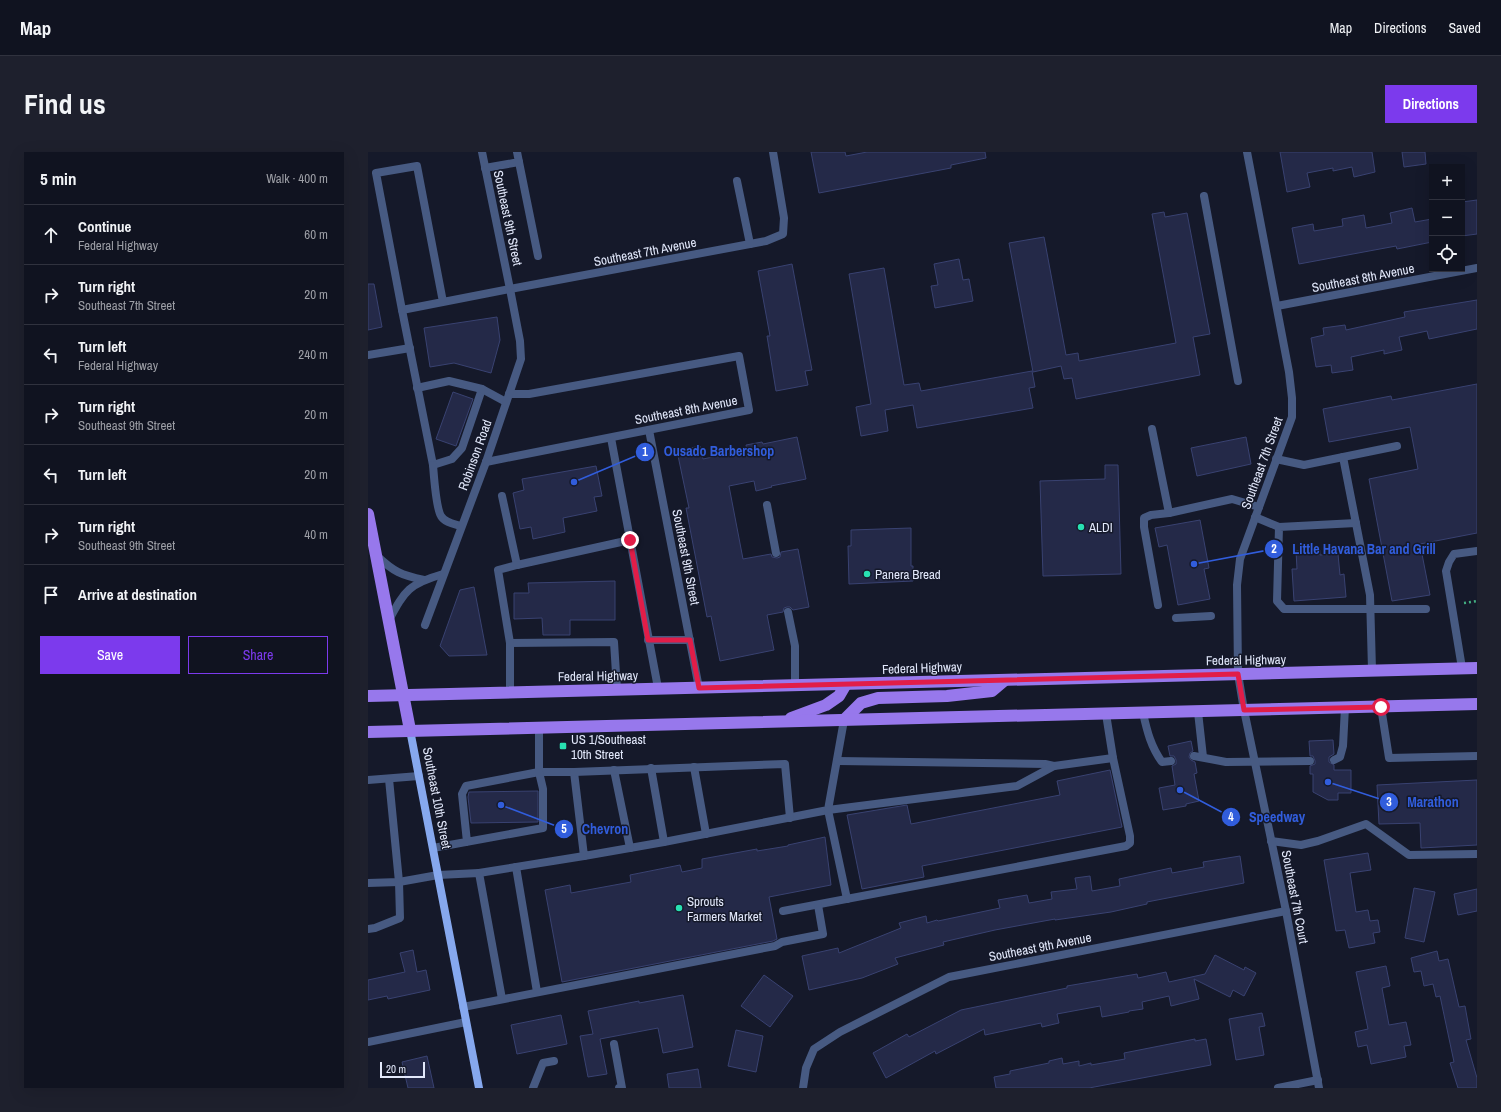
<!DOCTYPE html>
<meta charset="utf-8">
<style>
:root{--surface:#101320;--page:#1e202d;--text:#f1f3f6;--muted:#9c9ea5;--line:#30323e;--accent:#7c3aed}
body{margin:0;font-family:"Archivo Narrow",sans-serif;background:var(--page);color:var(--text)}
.controls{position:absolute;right:12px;top:12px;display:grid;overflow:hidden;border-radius:0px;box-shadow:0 4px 16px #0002}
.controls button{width:36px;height:36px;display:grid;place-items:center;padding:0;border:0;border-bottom:1px solid var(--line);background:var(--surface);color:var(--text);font:20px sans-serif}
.scale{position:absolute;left:12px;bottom:10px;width:45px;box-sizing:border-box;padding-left:4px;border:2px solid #e2e8fb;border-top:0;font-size:11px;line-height:14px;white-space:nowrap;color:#e2e8fb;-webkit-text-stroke:3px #15192a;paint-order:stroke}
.stop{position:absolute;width:12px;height:12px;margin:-9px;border:3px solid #e11d48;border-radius:50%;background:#fff}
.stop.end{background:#e11d48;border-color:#fff;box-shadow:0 1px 4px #0008}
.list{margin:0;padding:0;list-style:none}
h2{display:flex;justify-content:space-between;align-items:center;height:52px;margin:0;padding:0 16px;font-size:17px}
h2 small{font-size:13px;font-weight:400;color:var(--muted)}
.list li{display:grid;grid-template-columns:26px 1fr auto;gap:12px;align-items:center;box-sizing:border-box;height:60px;padding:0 16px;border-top:1px solid var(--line)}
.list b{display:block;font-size:15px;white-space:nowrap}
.list p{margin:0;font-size:13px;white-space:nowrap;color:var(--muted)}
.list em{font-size:13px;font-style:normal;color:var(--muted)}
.actions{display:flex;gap:8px;padding:12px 16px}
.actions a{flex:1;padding:9px 0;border:1px solid var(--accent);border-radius:0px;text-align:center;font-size:14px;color:var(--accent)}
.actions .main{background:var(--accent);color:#fff}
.icon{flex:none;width:22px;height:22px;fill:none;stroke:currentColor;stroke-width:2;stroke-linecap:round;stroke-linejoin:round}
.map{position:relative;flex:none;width:1109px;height:936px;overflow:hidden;border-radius:0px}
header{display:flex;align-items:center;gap:24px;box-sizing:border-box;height:56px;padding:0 20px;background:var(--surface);border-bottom:1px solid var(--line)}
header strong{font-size:19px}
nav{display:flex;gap:22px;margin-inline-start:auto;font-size:14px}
.intro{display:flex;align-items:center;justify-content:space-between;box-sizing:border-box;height:96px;padding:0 24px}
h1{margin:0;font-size:28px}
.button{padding:10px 18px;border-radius:0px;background:var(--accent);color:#fff;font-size:14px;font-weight:700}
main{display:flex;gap:24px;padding:0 24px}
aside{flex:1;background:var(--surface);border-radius:0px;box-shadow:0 4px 16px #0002}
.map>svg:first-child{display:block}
</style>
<header>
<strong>Map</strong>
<nav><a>Map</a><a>Directions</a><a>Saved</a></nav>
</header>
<div class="intro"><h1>Find us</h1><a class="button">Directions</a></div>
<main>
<aside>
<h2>5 min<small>Walk · 400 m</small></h2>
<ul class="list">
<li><svg class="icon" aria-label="ahead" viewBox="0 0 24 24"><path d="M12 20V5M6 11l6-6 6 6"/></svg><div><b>Continue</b><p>Federal Highway</p></div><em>60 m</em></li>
<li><svg class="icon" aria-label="right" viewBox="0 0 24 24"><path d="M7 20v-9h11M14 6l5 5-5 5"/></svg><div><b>Turn right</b><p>Southeast 7th Street</p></div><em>20 m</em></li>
<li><svg class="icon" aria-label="left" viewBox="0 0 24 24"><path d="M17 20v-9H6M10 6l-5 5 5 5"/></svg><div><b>Turn left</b><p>Federal Highway</p></div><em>240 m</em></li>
<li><svg class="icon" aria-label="right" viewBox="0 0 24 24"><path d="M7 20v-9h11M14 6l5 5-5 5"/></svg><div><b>Turn right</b><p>Southeast 9th Street</p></div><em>20 m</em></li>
<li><svg class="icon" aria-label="left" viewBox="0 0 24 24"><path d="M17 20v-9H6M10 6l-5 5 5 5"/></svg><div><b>Turn left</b></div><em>20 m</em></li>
<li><svg class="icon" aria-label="right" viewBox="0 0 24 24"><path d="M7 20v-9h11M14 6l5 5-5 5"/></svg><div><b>Turn right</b><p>Southeast 9th Street</p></div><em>40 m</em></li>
<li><svg class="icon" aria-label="arrive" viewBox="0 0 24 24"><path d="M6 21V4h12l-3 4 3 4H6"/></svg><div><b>Arrive at destination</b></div></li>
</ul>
<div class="actions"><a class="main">Save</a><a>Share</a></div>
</aside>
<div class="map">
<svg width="1109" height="936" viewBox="0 0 1109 936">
<rect width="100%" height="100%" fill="#15192a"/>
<g fill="#242948" stroke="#394271">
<path d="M443,0H477L478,4L499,0H617L618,6L583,13V16L451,41Z"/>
<path d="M912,0H1004L1007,20L986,25L984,15L965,19V16L939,21L942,35L919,40Z"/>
<path d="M1034,0H1057L1058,12L1036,15Z"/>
<path d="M1109,48V82L1094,84V50Z"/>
<path d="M1044,56L1047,70L1064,67V90L1029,97L1028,94L931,112L924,76L945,72L946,79L975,74L974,67L996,63L998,76L1024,71L1022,61Z"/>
<path d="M796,60L797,65L819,61L842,182L825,185L832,223L708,247L704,226L696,227L693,214L665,220L641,91L676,85L698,203L710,201L711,209L808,191L784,62Z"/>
<path d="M591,107L595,128L601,127L605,149L567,156L563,134L570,133L566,112Z"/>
<path d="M424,112L444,218L437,219L440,233L408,239L399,184H402L390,119Z"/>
<path d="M516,116L536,233L551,231L553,239L664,219L667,235L661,236L665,256L549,276L545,253L517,258L520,279L493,284L488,255L503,252L481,122Z"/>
<path d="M0,132H6L14,175L0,178Z"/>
<path d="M1109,148V177L1061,187L1059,179L1031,185L1034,198L1016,202V198L983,205L985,218L964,221L963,213L948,215L943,186L956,183L955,176L977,173L978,178L1037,165L1036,160Z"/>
<path d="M129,165L132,188L123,221L86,211L62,215L56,176Z"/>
<path d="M1109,232V381L1052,392L1062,443L1024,449L1001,327L1050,317L1042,275L961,290L955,257L1023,244L1024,248Z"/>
<path d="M85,240L105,247L88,294L68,287Z"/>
<path d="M429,285L438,327L403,334L404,335L388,339L386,329L361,334L375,407L403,402L404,405L409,406L412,405L413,400L430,397L441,455L425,458L422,455H419L416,456L415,460L399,463L406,498L352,509L343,464L339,465L318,356H321L309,299L332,294L335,307L379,298L378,293L394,290L395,292Z"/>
<path d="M878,285L883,312L829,324L823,296Z"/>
<path d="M737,313H750L753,422L675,424L672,329L737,327Z"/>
<path d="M228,314L234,344L226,345L229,359L195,366L197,380L165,387L163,375L152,377L145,341L156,338L154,327Z"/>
<path d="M832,368L841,416L836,417L842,447L810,453L799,393L791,395L787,376Z"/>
<path d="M543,376V414H545V429L481,432L480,394H483V378Z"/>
<path d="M952,398V403L970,402L972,423L976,422L978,445L926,449L924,417H929L928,399Z"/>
<path d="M247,429V468H202V483H175L174,466L146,467V441H161L160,431Z"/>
<path d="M106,435L119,503L81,504L72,494L92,438Z"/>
<path d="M965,588L966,602L961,605V610L966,613V618H983V641H970V648H960L945,640V622H942V614L947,612V609L945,604H942L941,589Z"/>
<path d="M823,589L825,599L822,601L821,605L823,608L827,610L829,621L826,622L831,649L818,652V654L795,658L791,636L807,633L804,614L808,612V608L806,604H802L800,594Z"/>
<path d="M742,618L754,675L554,714L556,725L494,737L479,663L539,653L543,672L692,643L689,629Z"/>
<path d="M1109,628V693L1053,696L1052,671L1011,672L1009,633Z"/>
<path d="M170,639V670L103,671L100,645L101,640Z"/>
<path d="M457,685L463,733L401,745L409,787L405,789L194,830L177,738L202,733L203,741L263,730L262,723L312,713L314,720L334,716V707L389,697V699L420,694V693Z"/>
<path d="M1000,701L1003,718L982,721L988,760L1000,758L1002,769L1010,768L1012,780L1005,781L1007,791L981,796L977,778L968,779L956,708Z"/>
<path d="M872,704L876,731L779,750V752L743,760L687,768V767L627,778L575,790L576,793L527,806L530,812L494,826L441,838L434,804L470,796L471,801L533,776L531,771L558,764L559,771L569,768L570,769L632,756L630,748L659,743L661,751L684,747L683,740L709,737L707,726L722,724L724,739L752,734L751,727L803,716L804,721L836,715L835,710Z"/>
<path d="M1046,736L1067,740L1056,790L1037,786Z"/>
<path d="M1109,737V759L1090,763L1086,742Z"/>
<path d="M45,798L49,820L58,818L62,838L20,847L19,844L0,848V828L37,820L32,801Z"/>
<path d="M1069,799L1071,809L1080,807L1091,855L1097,854L1103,887L1098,888L1109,926V936H1090L1082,911L1086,910L1072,844L1068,845L1065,832L1056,834L1053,819L1046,820L1043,806Z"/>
<path d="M847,803L876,818L877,815L888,821L876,844L865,838L862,845L826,827L831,847L803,854L801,844L774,850L775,857L761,859V860L734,865L732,854L689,862L691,871L674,875L673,871L617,883L616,877L568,902L567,899L518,926L505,901L539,882L541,885L593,858L699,836V834L769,822L770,826L798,820L801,830L837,822Z"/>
<path d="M1018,814L1022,834L1014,836L1021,873L1038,870L1043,893L1036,894L1038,905L1003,912L999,893L990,895L987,880L1000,877L988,820Z"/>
<path d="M396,823L425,844L402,875L373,854Z"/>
<path d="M315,843L325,895L295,901L290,876L232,887L239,922L220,925L212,884L225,882L220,859L271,849V851Z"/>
<path d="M894,861L897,874L891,875L896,903L868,908L861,867Z"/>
<path d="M193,863L199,892L149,902L143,873Z"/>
<path d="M368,878L395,884L388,920L360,914Z"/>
<path d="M827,887V889L838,887L843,913L721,936H628L626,925L642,922V919L681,911V909L694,906L695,912L711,909V914L723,911V913L757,907L756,901Z"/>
<path d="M59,904L66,936H40L34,910Z"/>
<path d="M330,917L333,936H301L299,922Z"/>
</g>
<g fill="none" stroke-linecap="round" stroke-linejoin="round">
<path stroke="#43af82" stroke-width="2.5" stroke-dasharray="2 3" stroke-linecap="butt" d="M1096,451L1109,449"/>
<g stroke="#475a82" stroke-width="8">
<path d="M151,10L170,104"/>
<path d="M117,16L151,10L149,0"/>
<path d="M369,29L382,92"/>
<path d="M836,44L870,229"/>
<path d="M75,150L49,14L8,21L34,158L142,137"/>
<path d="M34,158L65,313L84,307L94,296L114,237"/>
<path d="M0,203L42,196"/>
<path d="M49,236L81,229L114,237L138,250"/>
<path d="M784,277L801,361"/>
<path d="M281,278L331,536"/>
<path d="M243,286L290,536"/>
<path d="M975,305L1002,443L1004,518"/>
<path d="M908,307L936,313L1029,294"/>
<path d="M118,310L381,258L371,204L161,242H141"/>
<path d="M65,313C66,325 68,356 73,364C77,371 87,372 93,374"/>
<path d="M134,344L149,413L262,388"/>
<path d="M399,353L408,401"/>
<path d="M887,365L911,375"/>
<path d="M988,371L911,375L909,449L916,457H1058"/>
<path d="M149,413L130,418L142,491L246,490L249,537"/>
<path d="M790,453L776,375V366L783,363L801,361L864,347L891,355"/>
<path d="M420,460L427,494V533"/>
<path d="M808,466L843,464"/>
<path d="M280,488H322"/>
<path d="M142,491V540"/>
<path d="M1094,516L1078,419L1081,410L1086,402L1109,399"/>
<path d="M1013,555L1021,606L1109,604"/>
<path d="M830,560L835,605"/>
<path d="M775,561C779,579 783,595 794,610L803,609"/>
<path d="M171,575V620H206L216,704L296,690L460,658L476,568"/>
<path d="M826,604L858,610L942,609"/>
<path d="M966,608L972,605L975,594L977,555"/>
<path d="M470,609L677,612L686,614"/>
<path d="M326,615L338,682"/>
<path d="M283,616L296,690"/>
<path d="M246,618L262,696"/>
<path d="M206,620L417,612L422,666"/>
<path d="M0,628L51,624"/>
<path d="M903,689L933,693L950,689L998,672L1041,703L1109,702"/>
<path d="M65,696L175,676V637L171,620L98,634L94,642L99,690"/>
<path d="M148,715L169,840"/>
<path d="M111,721L216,704"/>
<path d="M0,731L31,730L70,723L111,721L134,847"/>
<path d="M479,747L460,658L649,634L686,614L745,606"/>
<path d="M415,759L758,694L762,691V684L745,606L738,562"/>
<path d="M0,777L7,776L32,766L31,730L21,627"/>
<path d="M95,855L407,794L414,790L455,782L450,753"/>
<path d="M246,892L254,936H251"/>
<path d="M165,936L175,911L186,909"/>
</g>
<g stroke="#475a82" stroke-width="8">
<path d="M879,0L921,220L924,246V265L872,407L869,433L870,522L876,558L918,759L951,936"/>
<path d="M142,137L398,89L415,82L416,66L405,0"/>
<path d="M909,154L1109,116"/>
<path d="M9,404C26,420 33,423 56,428"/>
<path d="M21,468C37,438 41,432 75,422"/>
<path d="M57,473L118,310L153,207L152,189L142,137L114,0"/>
<path d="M0,890L98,870"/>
<path d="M435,936L438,916L446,897L472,880L581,825L918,759"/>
<path d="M910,936L950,928"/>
</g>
<path stroke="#86a8ee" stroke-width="8" d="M42,578L111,936"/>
<g stroke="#9778ec" stroke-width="12">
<path d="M0,362L42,578"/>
<path d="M0,544L1109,516"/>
<path d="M423,566L458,553L471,544L478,532"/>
<path d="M476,568L493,551L510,546L579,544L624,539L637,528"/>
<path d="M0,580L1109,552"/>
</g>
</g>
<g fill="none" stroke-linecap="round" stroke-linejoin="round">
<path stroke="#e11d48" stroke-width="5" d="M262,388L280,488H322L331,536L870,522L876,558L1013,555"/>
</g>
<g fill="#28e1b2" stroke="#15192a" stroke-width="1.5">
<circle cx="713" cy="375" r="4"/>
<circle cx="499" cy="422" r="4"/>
<rect x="191" y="590" width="8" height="8" rx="2"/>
<circle cx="311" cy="756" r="4"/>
</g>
<g text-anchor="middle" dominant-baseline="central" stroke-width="3" stroke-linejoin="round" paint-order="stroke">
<g font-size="13" fill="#e2e8fb" stroke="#15192a">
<text transform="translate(140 66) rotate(78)">Southeast 9th Street</text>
<text transform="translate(277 100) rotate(-11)">Southeast 7th Avenue</text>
<text transform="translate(995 126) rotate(-11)">Southeast 8th Avenue</text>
<text transform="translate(318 258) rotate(-11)">Southeast 8th Avenue</text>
<text transform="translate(107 303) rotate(-70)">Robinson Road</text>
<text transform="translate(894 311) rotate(-70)">Southeast 7th Street</text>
<text transform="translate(318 405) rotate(79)">Southeast 9th Street</text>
<text transform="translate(878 508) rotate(-1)">Federal Highway</text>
<text transform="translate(554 516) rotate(-2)">Federal Highway</text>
<text transform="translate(230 524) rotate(-1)">Federal Highway</text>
<text transform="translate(69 646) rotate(79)">Southeast 10th Street</text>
<text transform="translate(927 745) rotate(79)">Southeast 7th Court</text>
<text transform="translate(672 795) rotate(-11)">Southeast 9th Avenue</text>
</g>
<g font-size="13" fill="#e2e8fb" stroke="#15192a" text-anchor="start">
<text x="721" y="375">ALDI</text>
<text x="507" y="422">Panera Bread</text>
<text x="203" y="587">US 1/Southeast<tspan x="203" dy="15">10th Street</tspan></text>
<text x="319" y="749">Sprouts<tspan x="319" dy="15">Farmers Market</tspan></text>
</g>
</g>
<path fill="none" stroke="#315ddc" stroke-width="1.5" d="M206 330L277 300M826 412L906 397M960 630L1021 650M812 638L863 665M133 653L196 677"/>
<g fill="#315ddc" stroke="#15192a" stroke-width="1.5">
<circle cx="206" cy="330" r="4"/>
<circle cx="826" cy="412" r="4"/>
<circle cx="960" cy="630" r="4"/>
<circle cx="812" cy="638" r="4"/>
<circle cx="133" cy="653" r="4"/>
<circle cx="277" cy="300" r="10"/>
<circle cx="906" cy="397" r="10"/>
<circle cx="1021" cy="650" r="10"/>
<circle cx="863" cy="665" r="10"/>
<circle cx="196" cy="677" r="10"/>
</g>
<g font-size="12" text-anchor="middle" font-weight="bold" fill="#fff">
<text x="277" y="304">1</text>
<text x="906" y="401">2</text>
<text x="1021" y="654">3</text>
<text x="863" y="669">4</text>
<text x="196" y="681">5</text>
</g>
<g font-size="14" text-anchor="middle" font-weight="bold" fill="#315ddc" stroke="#15192a" stroke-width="3" stroke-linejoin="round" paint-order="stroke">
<text x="351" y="304">Ousado Barbershop</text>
<text x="996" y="402">Little Havana Bar and Grill</text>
<text x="1065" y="655">Marathon</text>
<text x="909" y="670">Speedway</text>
<text x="237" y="682">Chevron</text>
</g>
</svg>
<div class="controls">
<button>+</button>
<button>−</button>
<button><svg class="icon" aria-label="locate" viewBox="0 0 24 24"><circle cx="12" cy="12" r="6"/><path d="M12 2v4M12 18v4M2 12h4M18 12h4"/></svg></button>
</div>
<div class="scale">20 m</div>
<div class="stop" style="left:1013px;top:555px"></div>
<div class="stop end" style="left:262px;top:388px"></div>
</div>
</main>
